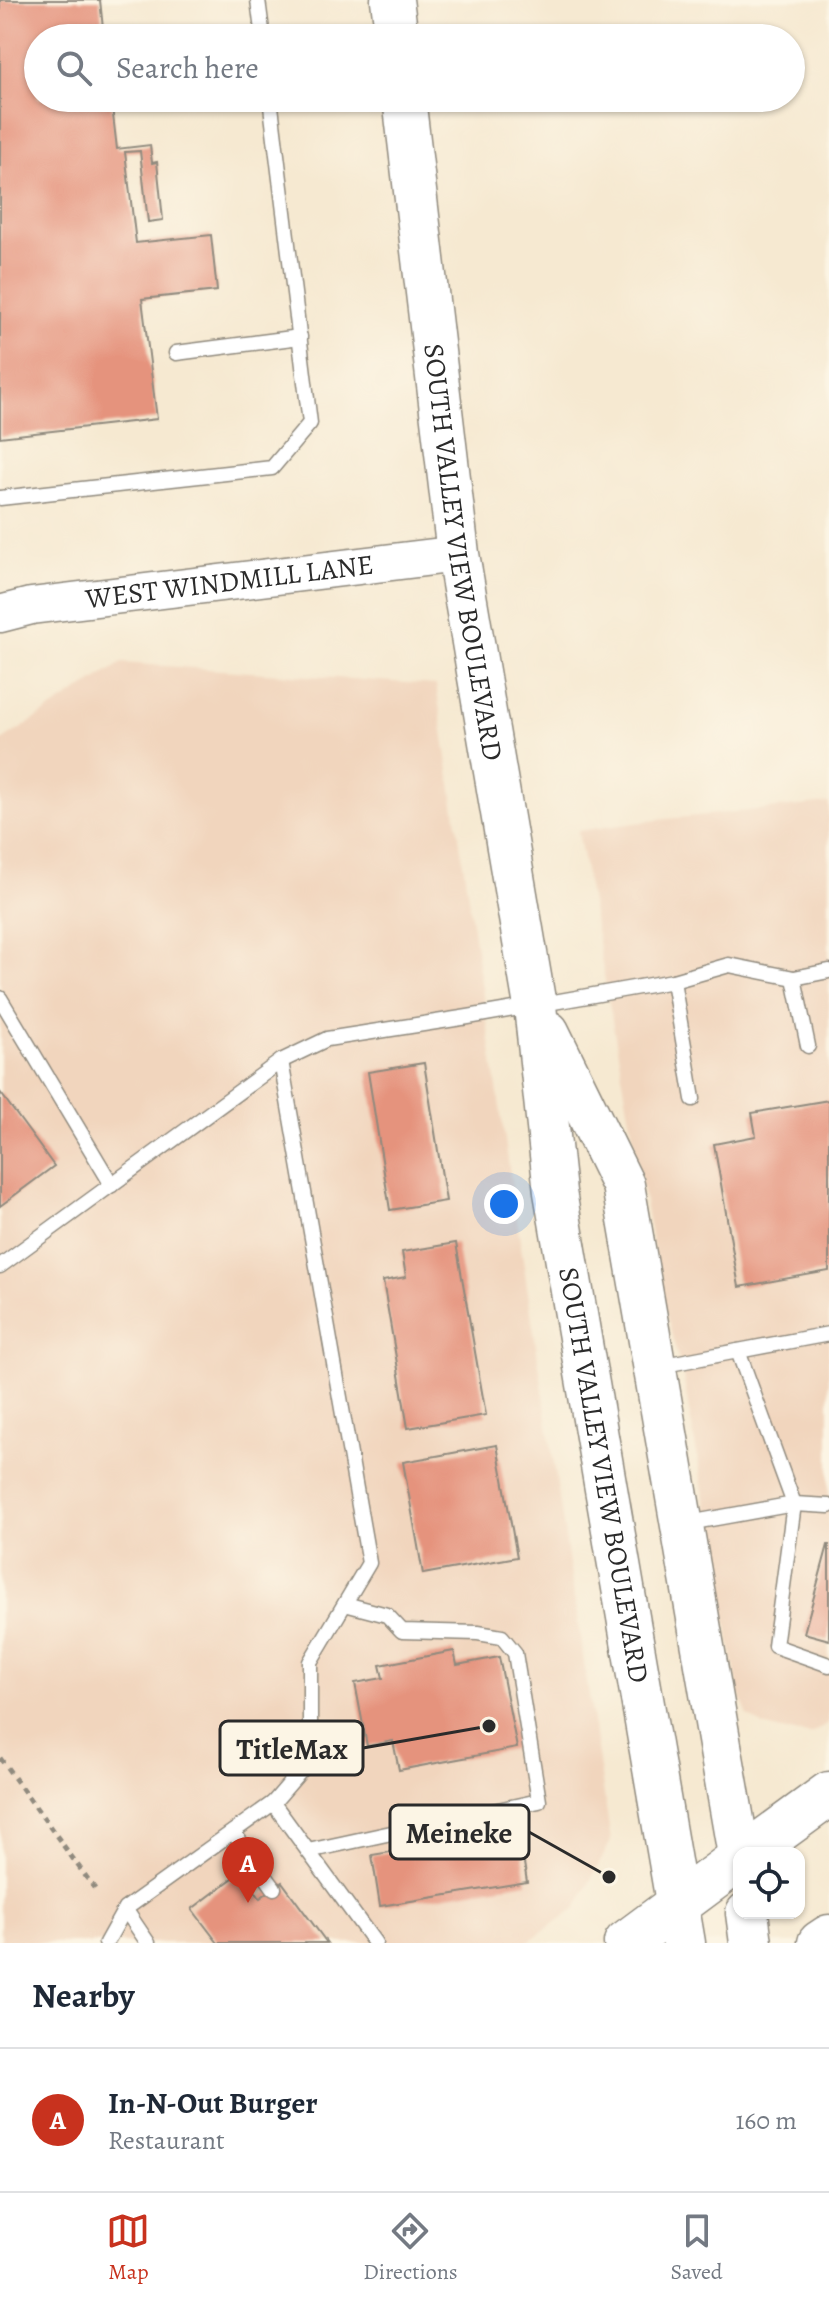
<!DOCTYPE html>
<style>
:root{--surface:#fff;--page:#f6f6f7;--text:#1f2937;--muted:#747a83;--line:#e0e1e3;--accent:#c8321e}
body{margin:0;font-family:Alegreya,serif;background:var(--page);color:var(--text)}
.controls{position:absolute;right:24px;bottom:24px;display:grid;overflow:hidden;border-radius:16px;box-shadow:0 2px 6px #0004}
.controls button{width:72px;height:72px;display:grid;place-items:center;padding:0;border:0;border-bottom:2px solid var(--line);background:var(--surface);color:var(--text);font:40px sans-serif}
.you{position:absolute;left:504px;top:1204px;width:28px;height:28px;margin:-20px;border:6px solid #fff;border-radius:50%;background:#1a73e8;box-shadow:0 0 0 12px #1a73e833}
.badge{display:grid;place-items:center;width:52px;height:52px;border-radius:50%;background:var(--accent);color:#fff;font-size:26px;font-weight:700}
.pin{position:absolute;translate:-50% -66px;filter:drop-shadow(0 2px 4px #0008)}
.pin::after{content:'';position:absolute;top:42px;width:28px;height:24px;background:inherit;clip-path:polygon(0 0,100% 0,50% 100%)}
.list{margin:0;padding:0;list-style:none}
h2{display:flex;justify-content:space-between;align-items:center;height:104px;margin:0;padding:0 32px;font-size:34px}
h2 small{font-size:26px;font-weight:400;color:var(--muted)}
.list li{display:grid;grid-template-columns:52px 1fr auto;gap:24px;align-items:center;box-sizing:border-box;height:144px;padding:0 32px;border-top:2px solid var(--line)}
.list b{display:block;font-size:30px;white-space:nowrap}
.list p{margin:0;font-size:26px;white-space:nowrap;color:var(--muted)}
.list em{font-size:26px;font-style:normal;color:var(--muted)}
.icon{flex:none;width:44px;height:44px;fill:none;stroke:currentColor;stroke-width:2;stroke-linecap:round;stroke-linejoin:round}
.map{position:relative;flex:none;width:829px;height:1943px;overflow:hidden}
.search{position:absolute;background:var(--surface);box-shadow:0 2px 6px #0004;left:24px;right:24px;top:24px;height:88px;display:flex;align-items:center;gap:20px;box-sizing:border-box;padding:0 28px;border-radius:44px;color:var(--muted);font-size:30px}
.sheet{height:248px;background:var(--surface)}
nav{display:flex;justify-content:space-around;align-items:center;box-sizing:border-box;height:112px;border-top:2px solid var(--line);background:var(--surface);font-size:22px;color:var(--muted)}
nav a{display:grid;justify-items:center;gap:4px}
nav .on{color:var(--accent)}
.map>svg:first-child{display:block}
</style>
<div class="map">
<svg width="829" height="1943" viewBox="0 0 829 1943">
<rect width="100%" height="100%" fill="#fcf5e5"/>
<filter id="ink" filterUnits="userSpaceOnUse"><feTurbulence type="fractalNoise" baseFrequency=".0125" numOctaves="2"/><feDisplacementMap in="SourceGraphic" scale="16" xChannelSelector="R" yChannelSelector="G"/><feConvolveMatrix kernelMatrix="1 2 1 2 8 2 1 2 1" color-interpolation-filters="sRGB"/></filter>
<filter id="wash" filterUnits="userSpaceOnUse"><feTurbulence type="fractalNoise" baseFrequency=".006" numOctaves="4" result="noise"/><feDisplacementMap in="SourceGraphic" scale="32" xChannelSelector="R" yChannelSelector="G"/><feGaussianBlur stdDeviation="1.8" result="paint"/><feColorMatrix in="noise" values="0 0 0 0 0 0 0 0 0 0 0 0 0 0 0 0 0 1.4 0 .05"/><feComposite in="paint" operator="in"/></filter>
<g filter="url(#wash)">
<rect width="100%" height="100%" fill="#f6e9d1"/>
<g fill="#f1d5bd">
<path d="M122,663L436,685L611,1841L576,1908L526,1943H0V742Z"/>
<path d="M829,803V1722L811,1734L782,1731L764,1726L748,1716L739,1693L683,1376L664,1307L578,831L657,820Z"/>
</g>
<g id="blocks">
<g fill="#e5937d">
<path d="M0,0H100L104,38H38V98H111L117,149L150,145L152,163L157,162L163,220L148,222L140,151L125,152L136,243L211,235L217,291L142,299L157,419L0,437Z"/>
<path d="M424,1063L446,1201L390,1210L368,1072Z"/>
<path d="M0,1092L54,1166L0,1206Z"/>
<path d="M829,1100V1271L739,1287L714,1144L756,1136L752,1113Z"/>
<path d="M456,1243L486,1415L408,1428L383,1281L406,1277L402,1252Z"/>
<path d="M497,1445L517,1557L423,1574L403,1462Z"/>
<path d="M828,1545H829V1640L804,1633Z"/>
<path d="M454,1651L457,1665L499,1657L517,1748L399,1770L393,1741L367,1746L355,1683L383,1678L380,1665Z"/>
<path d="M519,1831L527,1882L380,1906L372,1855Z"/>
<path d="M241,1872L260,1898L282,1882L327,1943H218L192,1909Z"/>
</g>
</g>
</g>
<g filter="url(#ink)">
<use href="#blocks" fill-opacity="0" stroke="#908a7e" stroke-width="2"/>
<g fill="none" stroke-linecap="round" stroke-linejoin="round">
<defs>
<g id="service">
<path d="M258,0L263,38"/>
<path d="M176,353L300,337"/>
<path d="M0,498L272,468L310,423L270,98"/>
<path d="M794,978L808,1046"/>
<path d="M673,981L693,1099"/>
<path d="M0,998L112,1185"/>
<path d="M0,1266L281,1061L327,1039L468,1017L673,981L729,965L794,978L829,971"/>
<path d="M738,1351L829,1334"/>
<path d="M659,1366L738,1351L794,1504L683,1524"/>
<path d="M829,1506L794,1504L775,1646L829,1665"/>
<path d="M273,1803L375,1943"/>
<path d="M233,1832L274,1888"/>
<path d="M308,1851L539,1801L515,1653L502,1637L478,1633L402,1631L387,1615L345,1604"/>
<path d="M125,1909L148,1943"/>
<path d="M106,1943L125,1909L273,1803L310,1760V1662L369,1563L281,1061"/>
</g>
<g id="tertiary">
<path id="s1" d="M0,614L31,606L458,554"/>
</g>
<g id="secondary">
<path d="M392,0L397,38"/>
<path id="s2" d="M404,98L458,554L535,1006L555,1192L684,1943"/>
<path d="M548,1032L623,1185L739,1855"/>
<path d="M747,1913L751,1943"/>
</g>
<g id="trunk">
<path d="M748,1853L829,1794"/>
<path d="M626,1943L739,1859"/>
<path d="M820,1943L829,1937"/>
</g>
</defs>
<use href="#service" stroke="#908a7e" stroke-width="17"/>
<use href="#tertiary" stroke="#908a7e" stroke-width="39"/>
<use href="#secondary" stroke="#908a7e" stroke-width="45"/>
<use href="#trunk" stroke="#908a7e" stroke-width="47"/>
<path stroke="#908a7e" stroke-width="5" stroke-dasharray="6 6" stroke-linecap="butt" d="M0,1758L95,1889"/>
<use href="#service" stroke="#fff" stroke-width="14"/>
<use href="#tertiary" stroke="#fff" stroke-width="36"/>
<use href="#secondary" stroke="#fff" stroke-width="42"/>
<use href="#trunk" stroke="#fff" stroke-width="44"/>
</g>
</g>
<g text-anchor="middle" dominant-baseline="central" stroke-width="6" stroke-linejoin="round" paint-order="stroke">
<g font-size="28" fill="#2b2b2b" stroke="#fcf5e5">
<text stroke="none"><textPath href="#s2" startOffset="458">SOUTH VALLEY VIEW BOULEVARD</textPath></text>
<text stroke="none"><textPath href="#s1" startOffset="232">WEST WINDMILL LANE</textPath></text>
<text stroke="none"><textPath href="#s2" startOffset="1392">SOUTH VALLEY VIEW BOULEVARD</textPath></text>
</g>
</g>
<path fill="none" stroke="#2b2b2b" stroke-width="3" d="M489 1726L363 1748M609 1877L529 1832"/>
<g fill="#2b2b2b" stroke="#fcf5e5" stroke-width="3">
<circle cx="489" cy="1726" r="8"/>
<circle cx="609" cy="1877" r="8"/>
</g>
<g fill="#fcf5e5" stroke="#2b2b2b" stroke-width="3">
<rect x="220" y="1721" width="143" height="54" rx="8"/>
<rect x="390" y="1805" width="139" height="54" rx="8"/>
</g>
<g font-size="30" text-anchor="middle" font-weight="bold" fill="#2b2b2b">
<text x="292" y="1759">TitleMax</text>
<text x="459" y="1843">Meineke</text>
</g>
</svg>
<div class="controls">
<button><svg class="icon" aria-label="locate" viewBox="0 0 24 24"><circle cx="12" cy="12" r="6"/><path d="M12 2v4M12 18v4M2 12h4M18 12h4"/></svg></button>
</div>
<div class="you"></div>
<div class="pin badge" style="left:248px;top:1903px">A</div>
<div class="search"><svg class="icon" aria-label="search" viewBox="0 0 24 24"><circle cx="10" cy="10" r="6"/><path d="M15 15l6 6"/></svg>Search here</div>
</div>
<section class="sheet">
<h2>Nearby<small></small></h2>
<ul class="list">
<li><span class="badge">A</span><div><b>In-N-Out Burger</b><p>Restaurant</p></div><em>160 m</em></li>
</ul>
</section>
<nav>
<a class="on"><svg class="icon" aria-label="map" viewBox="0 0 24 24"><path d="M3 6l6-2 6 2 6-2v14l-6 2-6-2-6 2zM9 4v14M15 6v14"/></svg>Map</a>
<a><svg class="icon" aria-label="directions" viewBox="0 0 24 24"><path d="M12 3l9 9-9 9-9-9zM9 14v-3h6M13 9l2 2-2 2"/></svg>Directions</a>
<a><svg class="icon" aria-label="saved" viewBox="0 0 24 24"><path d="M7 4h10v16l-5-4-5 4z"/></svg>Saved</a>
</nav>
